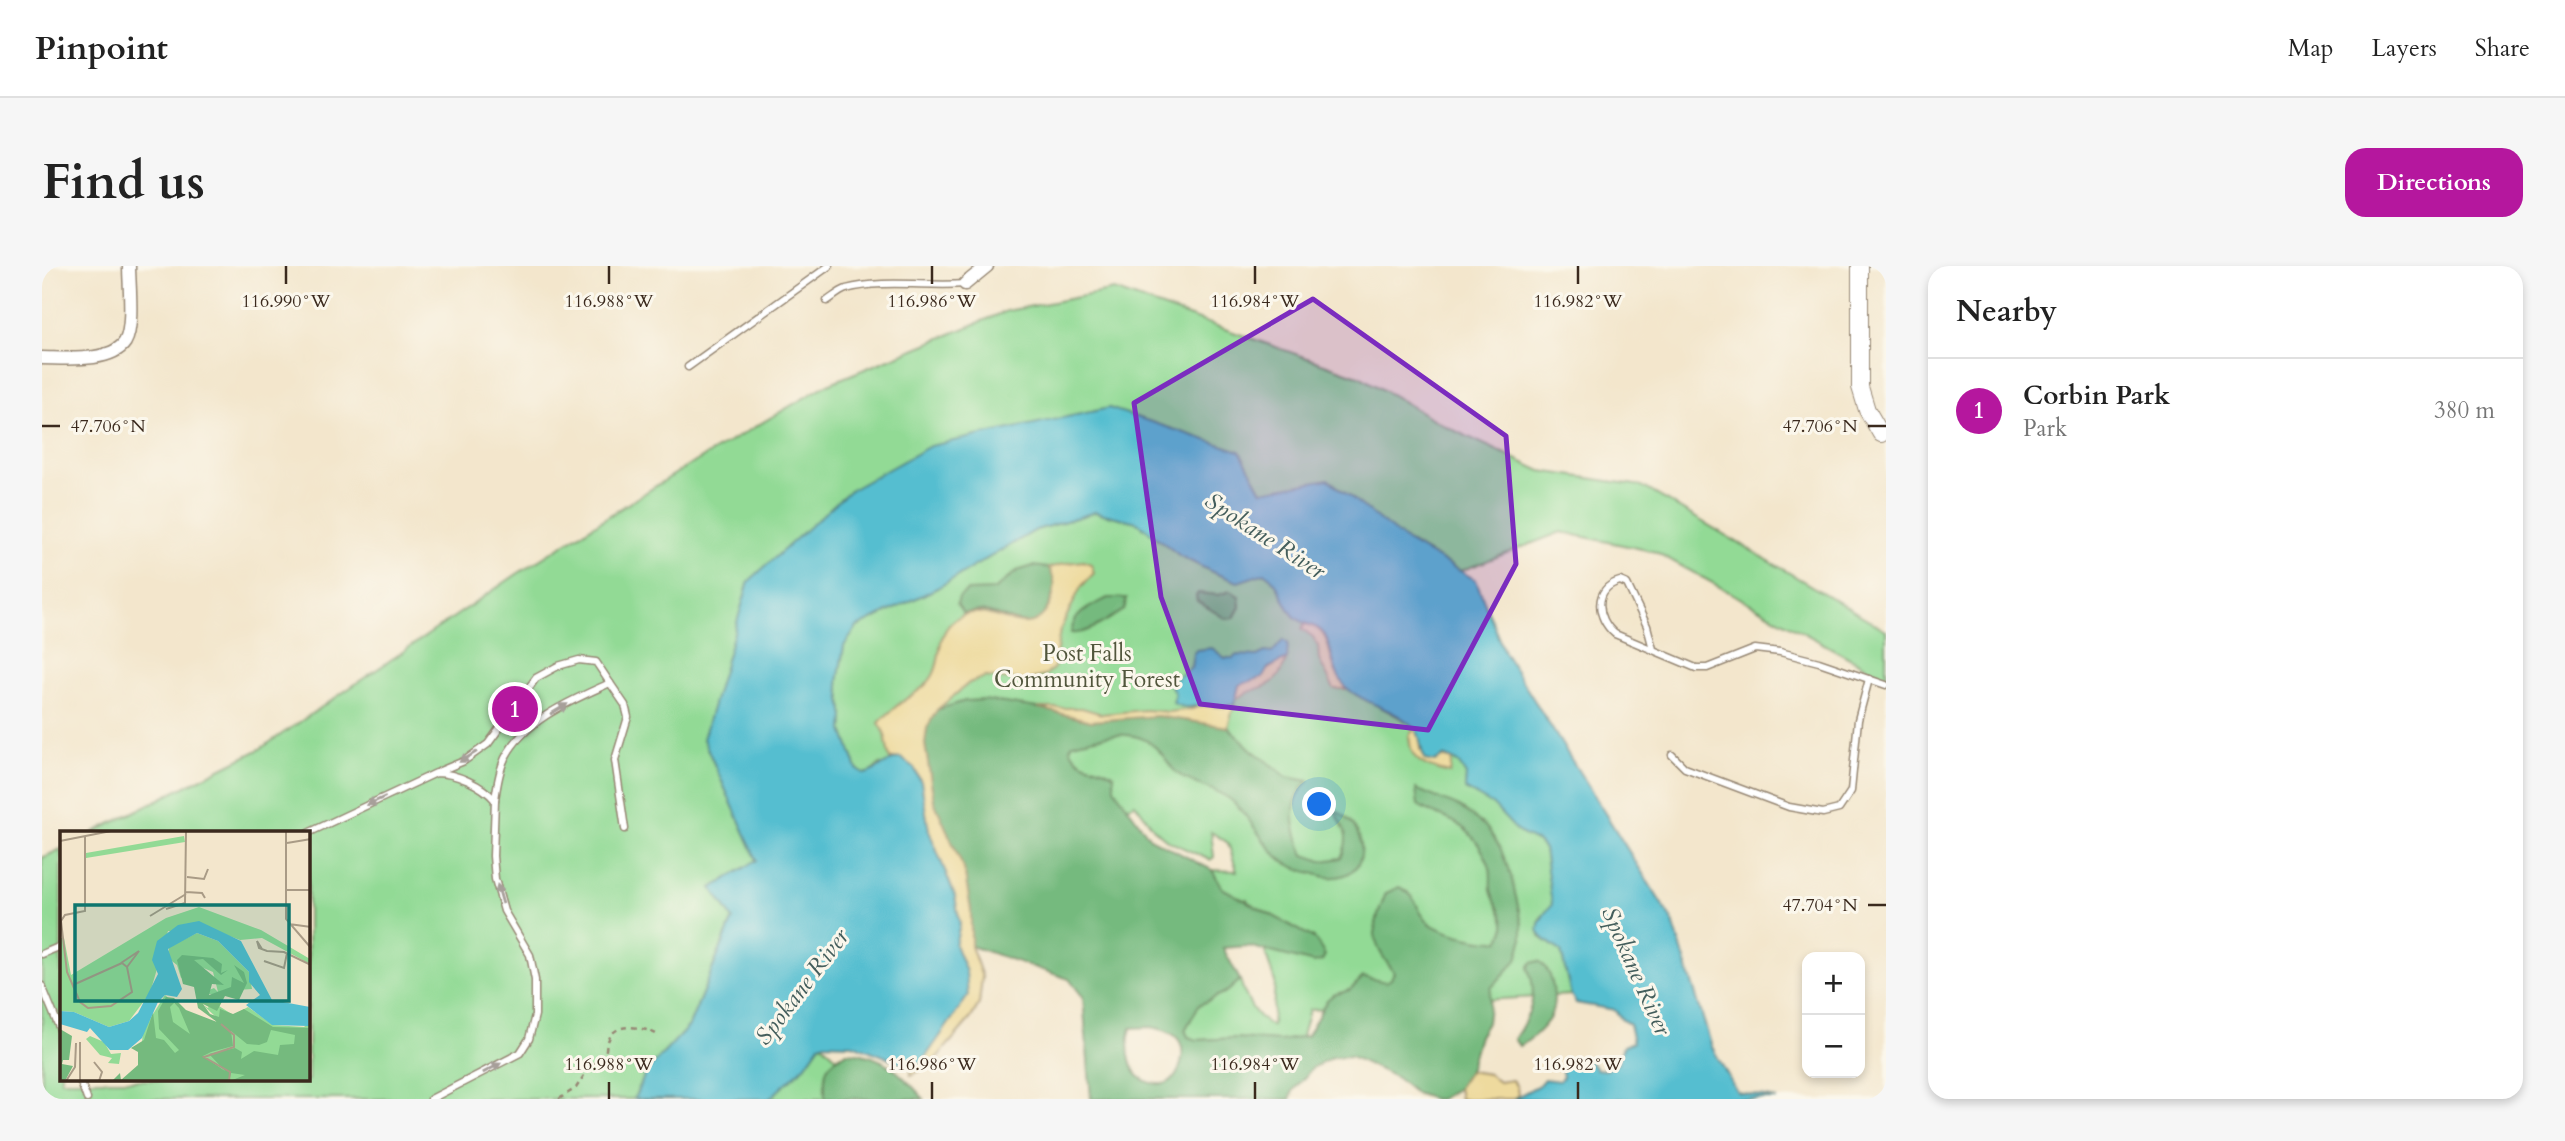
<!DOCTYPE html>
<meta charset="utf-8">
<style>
:root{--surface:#fff;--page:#f6f6f6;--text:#222;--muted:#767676;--line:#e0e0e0;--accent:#b5179e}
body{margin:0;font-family:Cardo,serif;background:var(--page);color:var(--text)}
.controls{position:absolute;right:21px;bottom:21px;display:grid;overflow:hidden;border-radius:14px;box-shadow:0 4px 10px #0003}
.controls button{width:63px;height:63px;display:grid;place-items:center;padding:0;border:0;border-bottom:2px solid var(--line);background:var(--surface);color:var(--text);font:35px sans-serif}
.you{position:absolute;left:1278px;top:539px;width:24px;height:24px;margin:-18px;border:5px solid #fff;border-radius:50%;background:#1a73e8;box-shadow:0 0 0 10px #1a73e833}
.badge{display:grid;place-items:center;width:46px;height:46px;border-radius:50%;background:var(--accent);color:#fff;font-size:23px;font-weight:700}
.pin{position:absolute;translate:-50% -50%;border:4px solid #fff;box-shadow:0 2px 7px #0006}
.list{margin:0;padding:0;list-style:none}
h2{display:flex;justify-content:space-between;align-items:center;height:91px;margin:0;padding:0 28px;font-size:30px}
h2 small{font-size:23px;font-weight:400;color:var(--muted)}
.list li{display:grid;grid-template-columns:46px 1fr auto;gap:21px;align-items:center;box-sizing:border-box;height:105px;padding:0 28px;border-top:2px solid var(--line)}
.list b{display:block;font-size:26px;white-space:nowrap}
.list p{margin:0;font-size:23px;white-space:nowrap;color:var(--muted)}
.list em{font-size:23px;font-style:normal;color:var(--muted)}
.map{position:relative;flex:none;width:1844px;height:833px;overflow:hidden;border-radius:21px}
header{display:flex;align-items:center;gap:42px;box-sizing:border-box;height:98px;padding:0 35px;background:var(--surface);border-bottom:2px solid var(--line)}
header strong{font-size:33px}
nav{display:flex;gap:38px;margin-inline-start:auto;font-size:24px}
.intro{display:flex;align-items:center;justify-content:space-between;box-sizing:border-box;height:168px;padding:0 42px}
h1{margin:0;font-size:49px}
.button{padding:18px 32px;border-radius:21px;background:var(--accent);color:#fff;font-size:24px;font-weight:700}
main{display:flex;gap:42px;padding:0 42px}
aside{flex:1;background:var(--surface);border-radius:21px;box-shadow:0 4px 10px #0003}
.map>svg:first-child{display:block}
</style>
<header>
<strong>Pinpoint</strong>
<nav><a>Map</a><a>Layers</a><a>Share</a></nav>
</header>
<div class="intro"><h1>Find us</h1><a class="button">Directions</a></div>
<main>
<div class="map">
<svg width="1844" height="833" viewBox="0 0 1844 833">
<rect width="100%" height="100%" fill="#fbf7ec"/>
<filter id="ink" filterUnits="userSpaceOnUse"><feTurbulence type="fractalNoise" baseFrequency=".0143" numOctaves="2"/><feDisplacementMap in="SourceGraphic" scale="14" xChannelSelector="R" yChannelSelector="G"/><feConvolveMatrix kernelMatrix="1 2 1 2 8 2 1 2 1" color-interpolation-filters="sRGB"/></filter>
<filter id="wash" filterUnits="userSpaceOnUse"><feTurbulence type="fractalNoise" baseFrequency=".00686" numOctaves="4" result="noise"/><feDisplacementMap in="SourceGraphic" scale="28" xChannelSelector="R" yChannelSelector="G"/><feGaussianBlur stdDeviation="1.57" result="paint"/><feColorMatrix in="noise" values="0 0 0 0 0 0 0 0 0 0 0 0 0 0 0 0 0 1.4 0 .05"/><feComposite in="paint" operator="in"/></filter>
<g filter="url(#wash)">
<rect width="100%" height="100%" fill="#f3e6cc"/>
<g fill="#92da95" stroke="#66825a" stroke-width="2">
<path d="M1072,24L1319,111L1403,160L1499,205L1600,220L1844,364V412L1614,286L1519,266L1419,305L1363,274L1220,225L1067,142L661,473L715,594L670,622L691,653L647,760L604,806L592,833H0V592L19,583V814H266V567H50L218,483L475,308L636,206L786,118L965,45Z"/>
<path d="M1053,246L1095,256L1138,290L1170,306L1196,315L1223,307L1232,313L1251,349L1274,360L1306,423L1369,458L1378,470L1401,490L1416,496L1424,509L1423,523L1452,539L1476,566L1496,576L1502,583L1511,638L1497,654L1498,671L1519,685L1529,729L1267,744L1260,770L1262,771L1259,772L1244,833L1196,772L1155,774L1146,771L1143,764L1157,739L1186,725L1198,714C1204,733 1212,751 1230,760L1233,716L1205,633L1201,635L1180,622L1170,604L1195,605L1186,577L1169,566L1172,591L1168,594L1126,575L1112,563L1093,537L913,630L838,498L828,507L822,508L815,503L801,464L802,451L796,416L802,380L815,361L895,322L994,264Z"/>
<path d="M779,777L840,833H727L763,800Z"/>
</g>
<g fill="#75ba7e" stroke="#58724e" stroke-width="2" fill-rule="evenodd">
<path d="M991,300L1007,302C1014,313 1014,322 1009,334C994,376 967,348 938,345C933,345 926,347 921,347L915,338L917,331L925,325L952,324L975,305Z"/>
<path d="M1188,325L1197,330L1198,341L1192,352L1184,353L1155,335L1154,330L1156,327L1176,329Z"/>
<path d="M1066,332H1085L1082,344C1068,352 1046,369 1029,367C1031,346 1050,340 1066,332Z"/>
<path d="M942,434L996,442L1049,455L1115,450L1186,461L1210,484L1245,511L1267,515C1244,537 1251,563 1262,589L1280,595L1299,592C1309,570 1303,564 1292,544C1328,559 1331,615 1286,611C1281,611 1275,608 1270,607C1260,604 1250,602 1241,595C1221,580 1209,551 1189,534C1174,522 1152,520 1136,508C1128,502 1124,491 1116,484C1093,459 1061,471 1031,477L1028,482C1039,505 1055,496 1072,509V522L1108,572L1170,604L1180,622L1272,672L1283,689L1280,695L1272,697L1206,680L1181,682L1198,714L1186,725L1157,739L1143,764L1146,771L1155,774L1196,772L1238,775L1265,770L1285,734L1291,729L1308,724L1321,711L1344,716L1349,713L1352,706C1326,673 1330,664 1344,627L1357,621C1376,630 1372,640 1384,654C1396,667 1440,676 1457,675C1471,655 1453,643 1449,624C1448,617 1450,609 1448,602C1444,588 1432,570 1420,561C1406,550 1390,549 1376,539L1374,523L1418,541L1444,561L1458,581L1469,610L1480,657V675L1475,694L1449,722L1445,757L1437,770L1427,805L1416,822L1398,833H1391L1373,827L1355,812L1309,790L1290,791L1270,802L1251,825L1248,833H1049L1041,731L1027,713L929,680V644L922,603L892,536L883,478L885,462L894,444L923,435ZM1109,761C1119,763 1133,766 1138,776C1144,787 1138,810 1127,816C1122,819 1115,818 1110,817C1086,812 1083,782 1089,762Z"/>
<path d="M1497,695C1512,705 1516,737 1507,753C1501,762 1487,776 1477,780L1472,773C1488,750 1497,729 1486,702L1489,697Z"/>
<path d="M805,786C840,787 860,808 882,833H783C783,805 779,800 805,786Z"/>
</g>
<g fill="#eeda9e" stroke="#94825e" stroke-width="2">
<path d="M1041,295L1049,298L1052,307L1039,321L1018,364L1012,402L1002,410L983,415L943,411L927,417L895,444L885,462L883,478L892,535L922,603L929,644V680L940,711L937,738L929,752L888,800L869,809V801L880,796L924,706L913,679L918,659L913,630L887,565L879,516L872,502L859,492L848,493C843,478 846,470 837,457C843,450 850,444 857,438C868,429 882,424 890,411C901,394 893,373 909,357C943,323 989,390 1010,333C1014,321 1013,313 1007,302L1025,297Z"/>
<path d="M1262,358C1291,363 1284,387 1295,408C1298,413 1303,418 1306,423H1292L1277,394L1276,380L1271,371L1260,363Z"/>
<path d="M1245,393C1231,428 1222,415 1194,433L1197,419C1216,415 1226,399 1245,393Z"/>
<path d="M1159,439L1183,441L1192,439L1186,461L1115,450L1049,455L996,442H1040L1060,448L1103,444L1127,446L1150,443Z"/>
<path d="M1372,462L1378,470V484L1410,494L1408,507C1396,505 1377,499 1371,488C1368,483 1368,476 1367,470Z"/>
<path d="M1427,805L1447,808L1457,816L1470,814L1475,821L1476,829L1471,833H1418L1416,822Z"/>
</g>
<g fill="#54bed0" stroke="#487477" stroke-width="2">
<path d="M1067,142L1198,185L1220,225L1286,213L1363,274L1434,314L1462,386L1631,656L1670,781L1695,826L1735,833H1471L1497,819L1502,813L1517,815L1521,811L1520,804C1531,790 1543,787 1554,803L1564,804L1576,797L1581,780L1591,776L1587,758L1580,754L1573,744L1534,737L1529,729L1519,685C1492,667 1489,665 1510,638L1502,583L1496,576L1476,566L1451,539L1423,523L1424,509L1416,496L1401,490L1393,496L1384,494C1375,480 1382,472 1371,461C1354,443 1324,439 1306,423C1290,409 1292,386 1283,369C1276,357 1261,360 1252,350C1240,336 1239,317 1223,307L1196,316L1170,306L1138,290L1095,256L1053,246L994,264L895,322L815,361L802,380L796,416L802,451L801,464L815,503L822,508C836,506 841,494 859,492L872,502L879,516L887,565L913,630L918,659L913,679L924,706L926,730L880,796L869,801L811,778L779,777L763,800L727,833H592L604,806L647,760L691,653L670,622L715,594L661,473L707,315L807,225L888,180Z"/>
<path d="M1241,374L1246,377L1245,393L1226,402L1221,411L1197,419L1192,439C1182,441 1173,440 1163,439C1151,439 1144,445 1131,437L1133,428L1129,420L1132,414L1149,401L1151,388L1154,384L1170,382L1183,392H1191L1195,389L1215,390L1223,386L1230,387Z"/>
</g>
</g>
<g filter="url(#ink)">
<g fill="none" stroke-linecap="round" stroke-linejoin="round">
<defs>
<g id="service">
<path d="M785,35C791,31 798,25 804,23C842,13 884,21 923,18"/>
<path d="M646,101L787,0"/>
<path d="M1611,383L1605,360L1585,318L1578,315C1551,322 1554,352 1573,368L1654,402H1665L1713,383L1738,386L1777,396L1844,419"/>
<path d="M568,417L583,439L586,451L573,494L583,563"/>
<path d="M1630,489L1643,502L1747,541L1781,547L1797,543L1809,525L1816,454L1827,413"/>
<path d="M398,505L422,495L446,478L494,412L516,400L537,394L554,396L568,417C531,434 483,453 463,492C457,505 455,519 453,534"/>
<path d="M266,567L394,507C414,507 440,519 453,534L451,590L453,613L462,645L488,689L493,714V749L487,773L478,787L389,833"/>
<path d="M0,688L19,680"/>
<path d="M0,720L19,766"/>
<path d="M38,814L45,833"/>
</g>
<g id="minor">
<path d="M923,18L945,0"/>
<path d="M0,92C22,92 69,97 83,76C92,61 87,18 87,0"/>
</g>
<path id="tertiary" d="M1818,0V121L1825,144L1839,168"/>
</defs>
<use href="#service" stroke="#978875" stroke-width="9"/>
<use href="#minor" stroke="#978875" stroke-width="15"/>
<use href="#tertiary" stroke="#978875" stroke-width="18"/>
<path stroke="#978875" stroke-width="2.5" stroke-dasharray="5 5" stroke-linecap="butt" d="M517,833L534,822L548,800L563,791C564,785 564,778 567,773C574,755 601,761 614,768"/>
<use href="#service" stroke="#fff" stroke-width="6"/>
<use href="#minor" stroke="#fff" stroke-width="12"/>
<use href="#tertiary" stroke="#fff" stroke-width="16"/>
</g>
<defs><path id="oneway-solid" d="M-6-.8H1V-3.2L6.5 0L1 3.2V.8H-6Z" transform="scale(1.75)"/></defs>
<g fill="#a79f9a">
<use href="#oneway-solid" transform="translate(517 443) rotate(-31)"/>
<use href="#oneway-solid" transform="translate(426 491) rotate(149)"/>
<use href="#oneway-solid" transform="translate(334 535) rotate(155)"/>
<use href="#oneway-solid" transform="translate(458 628) rotate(-106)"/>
<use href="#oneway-solid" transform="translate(450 802) rotate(-28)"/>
</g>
</g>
<path fill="#7b2cbf" fill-opacity="0.2" stroke="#7b2cbf" stroke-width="5" stroke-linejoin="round" d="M1271,33L1464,170L1474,298L1386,464L1158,438L1119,331L1092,137Z"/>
<path fill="none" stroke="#3b2a1e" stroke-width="2.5" d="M244,0V18M567,0V18M890,0V18M1213,0V18M1536,0V18M0,160H18M1826,160H1844M1826,639H1844M567,816V833M890,816V833M1213,816V833M1536,816V833"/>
<g text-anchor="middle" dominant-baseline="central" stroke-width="6" stroke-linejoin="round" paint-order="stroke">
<g font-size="23" fill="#51563c" stroke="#fbf7ec">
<text x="1045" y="387">Post Falls<tspan x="1045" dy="26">Community Forest</tspan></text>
</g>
<g font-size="24" font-style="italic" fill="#445e5c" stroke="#fbf7ec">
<text transform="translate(1223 270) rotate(33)">Spokane River</text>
<text transform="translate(1594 705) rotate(66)">Spokane River</text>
<text transform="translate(760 721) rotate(-53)">Spokane River</text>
</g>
</g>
<g transform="translate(18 565)">
<rect width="250" height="250" fill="#f3e6cc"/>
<path d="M124,5L125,11L26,27V22ZM139,76L201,99L250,128V133L202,107L180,109L156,100H108L90,162L69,190L49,196L14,181L0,180V107H4L11,144L106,87ZM137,102L158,110L189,141L192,158L162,160L159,175L173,184L188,176L213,194L244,196L250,190V250H73L79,248L83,199L105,164L142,197L156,199V186L143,174L148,177L154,163H148L149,159L154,157L158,161L153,141L141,136L121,147L117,134L108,127L109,116ZM30,205L44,211L51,223L61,222L59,233L48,232L52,227L40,224L26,208Z" fill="#92da95"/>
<path d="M122,124L153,127L162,133L161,142L168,139L161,144L143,128L134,129L164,154L152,153L149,164L171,156L172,146L184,152L174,134L184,141L187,152L179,169L165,165L157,180L143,173L150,183L159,186L160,178L173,183L184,178L213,196L250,197V250H170L185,244L171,242L169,250H52L60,242L61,249L78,234V221L71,217L84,209L93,181L96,207L104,209L115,222L119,219L99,198L98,180L106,166L114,167L126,179L157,191L138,177L134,156L123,153L117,129ZM114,172L119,177L130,203L113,191L110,176ZM211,199L235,204L234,213L220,214L218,224L194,220L181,228L182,221L175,217L149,223L165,240L143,225L151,221L173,215L171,200L187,213L199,214L207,211ZM0,198L12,205L9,229H3L2,233L13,235L5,250H0Z" fill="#75ba7e" fill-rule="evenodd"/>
<path d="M139,90L181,110L212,169L250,176L249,195L212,194L186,174L200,164L189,151V141L158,110L137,102L108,118L122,158L117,166L105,164L98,171L82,207L68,219H50L30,197L27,201L0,193V180L14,181L49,196L69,190L78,182L98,143L92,129L97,110L118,94Z" fill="#54bed0"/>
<path fill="none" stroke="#a99b86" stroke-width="2" d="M226,0V88L251,117M0,10L51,0M227,12L251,8M127,46L144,48L148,38M226,59H251M126,61L142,62L145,67M106,78L125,72L126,0M90,85L126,63M229,93L251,96M202,118L197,110L199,117L207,120L224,121L251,134M204,130L224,137L227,122M61,132L79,120L67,136M13,154L62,132L67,136L72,161L51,175L28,177L20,171L7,141L1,90L5,84L25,80V5M161,193L174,204V216L144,226L170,241L169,250M20,211V250M34,231L42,241L39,250M6,250L15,236L16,212"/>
<path fill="#0f766e" fill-opacity="0.15" stroke="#0f766e" stroke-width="3.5" d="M15,74H229V170H15Z"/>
<rect width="250" height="250" fill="none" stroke="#3b2a1e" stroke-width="3.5"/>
</g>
<g font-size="18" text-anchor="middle" fill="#3b2a1e" stroke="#fbf7ec" stroke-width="6" stroke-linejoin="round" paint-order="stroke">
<text x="244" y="41">116.990°W</text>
<text x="567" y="41">116.988°W</text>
<text x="890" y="41">116.986°W</text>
<text x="1213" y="41">116.984°W</text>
<text x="1536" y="41">116.982°W</text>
<text x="66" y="166">47.706°N</text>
<text x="1778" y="166">47.706°N</text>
<text x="1778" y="645">47.704°N</text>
<text x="567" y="804">116.988°W</text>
<text x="890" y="804">116.986°W</text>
<text x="1213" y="804">116.984°W</text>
<text x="1536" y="804">116.982°W</text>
</g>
</svg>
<div class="controls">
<button>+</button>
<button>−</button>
</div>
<div class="you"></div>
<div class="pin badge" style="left:473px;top:443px">1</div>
</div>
<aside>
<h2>Nearby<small></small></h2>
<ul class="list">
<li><span class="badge">1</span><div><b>Corbin Park</b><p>Park</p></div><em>380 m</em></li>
</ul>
</aside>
</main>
